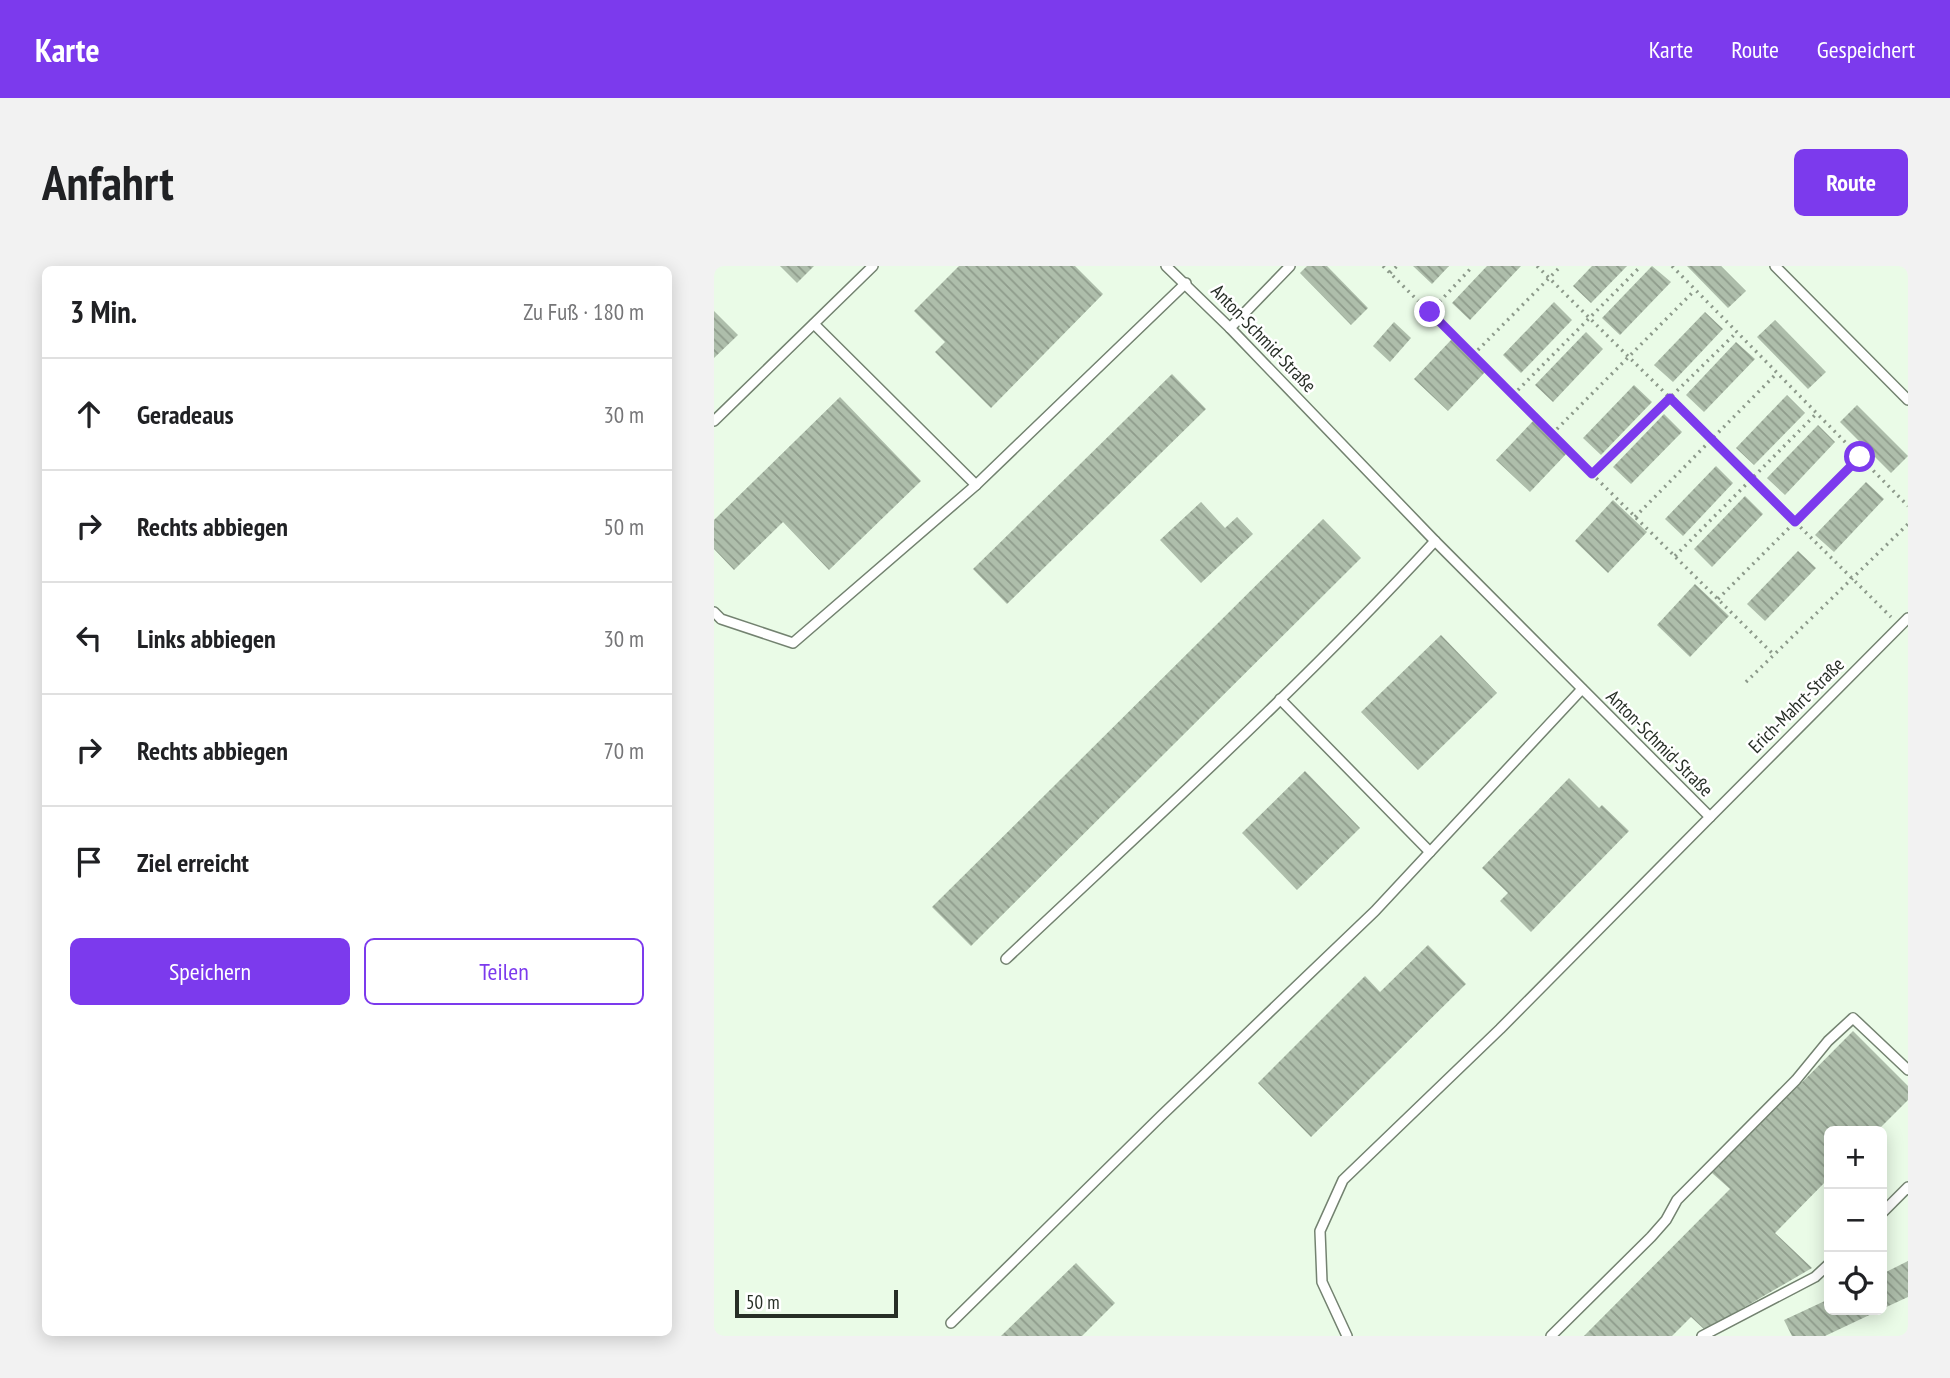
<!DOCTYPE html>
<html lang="de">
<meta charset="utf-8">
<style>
:root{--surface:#fff;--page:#f2f2f2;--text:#202124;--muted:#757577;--line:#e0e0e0;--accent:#7c3aed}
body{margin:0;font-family:"PT Sans Narrow",sans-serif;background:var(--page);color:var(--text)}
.controls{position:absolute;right:21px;bottom:21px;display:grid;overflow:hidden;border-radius:10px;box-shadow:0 4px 18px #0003}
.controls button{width:63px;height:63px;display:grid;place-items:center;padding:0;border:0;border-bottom:2px solid var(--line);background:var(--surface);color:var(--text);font:35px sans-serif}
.scale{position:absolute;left:21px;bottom:18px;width:163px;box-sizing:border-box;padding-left:7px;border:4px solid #272e26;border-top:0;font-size:19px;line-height:24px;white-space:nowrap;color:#272e26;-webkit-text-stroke:5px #fff;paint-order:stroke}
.stop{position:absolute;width:21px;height:21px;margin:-16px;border:5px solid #7c3aed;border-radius:50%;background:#fff}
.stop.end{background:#7c3aed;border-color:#fff;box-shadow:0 2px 7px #0008}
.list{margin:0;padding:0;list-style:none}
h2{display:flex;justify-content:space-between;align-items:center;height:91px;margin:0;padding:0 28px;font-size:30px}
h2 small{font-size:23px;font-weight:400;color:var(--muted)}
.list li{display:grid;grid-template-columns:46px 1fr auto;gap:21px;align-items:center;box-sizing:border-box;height:112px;padding:0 28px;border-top:2px solid var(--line)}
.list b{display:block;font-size:26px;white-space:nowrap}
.list em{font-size:23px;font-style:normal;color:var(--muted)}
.actions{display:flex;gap:14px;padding:21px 28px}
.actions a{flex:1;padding:16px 0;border:2px solid var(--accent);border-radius:10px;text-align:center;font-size:24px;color:var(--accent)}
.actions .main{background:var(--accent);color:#fff}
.icon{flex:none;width:38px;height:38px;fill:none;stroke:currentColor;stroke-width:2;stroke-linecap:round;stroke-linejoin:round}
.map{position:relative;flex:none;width:1194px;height:1070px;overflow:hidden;border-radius:10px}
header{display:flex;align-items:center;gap:42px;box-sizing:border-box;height:98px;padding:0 35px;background:var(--accent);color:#fff}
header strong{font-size:33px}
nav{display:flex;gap:38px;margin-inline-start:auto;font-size:24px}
.intro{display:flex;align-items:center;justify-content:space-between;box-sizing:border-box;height:168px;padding:0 42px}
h1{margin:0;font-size:49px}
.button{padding:18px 32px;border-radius:10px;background:var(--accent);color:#fff;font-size:24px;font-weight:700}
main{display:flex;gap:42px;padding:0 42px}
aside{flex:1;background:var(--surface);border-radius:10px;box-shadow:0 4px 18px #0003}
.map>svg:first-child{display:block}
</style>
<header>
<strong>Karte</strong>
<nav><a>Karte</a><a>Route</a><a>Gespeichert</a></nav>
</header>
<div class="intro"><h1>Anfahrt</h1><a class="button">Route</a></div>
<main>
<aside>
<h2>3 Min.<small>Zu Fuß · 180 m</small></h2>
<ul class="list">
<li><svg class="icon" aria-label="ahead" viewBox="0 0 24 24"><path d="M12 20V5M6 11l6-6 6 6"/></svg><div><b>Geradeaus</b></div><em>30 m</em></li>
<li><svg class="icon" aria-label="right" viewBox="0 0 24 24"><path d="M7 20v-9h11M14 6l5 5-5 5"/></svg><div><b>Rechts abbiegen</b></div><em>50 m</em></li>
<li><svg class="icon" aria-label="left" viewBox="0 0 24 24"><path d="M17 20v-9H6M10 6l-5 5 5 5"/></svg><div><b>Links abbiegen</b></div><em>30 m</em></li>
<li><svg class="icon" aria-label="right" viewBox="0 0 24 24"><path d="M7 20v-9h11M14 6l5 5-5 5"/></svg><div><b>Rechts abbiegen</b></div><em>70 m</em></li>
<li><svg class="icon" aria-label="arrive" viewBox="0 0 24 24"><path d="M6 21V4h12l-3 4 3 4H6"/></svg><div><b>Ziel erreicht</b></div></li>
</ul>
<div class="actions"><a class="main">Speichern</a><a>Teilen</a></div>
</aside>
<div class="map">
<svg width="1194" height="1070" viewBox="0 0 1194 1070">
<defs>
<pattern id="building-back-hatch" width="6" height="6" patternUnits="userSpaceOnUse" patternTransform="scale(1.75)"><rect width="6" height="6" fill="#aebeab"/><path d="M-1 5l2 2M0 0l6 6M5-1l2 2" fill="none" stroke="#8e9b8b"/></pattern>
</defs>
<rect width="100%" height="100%" fill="#eafbe7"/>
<g fill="url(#building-back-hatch)">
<path d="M66,0H100L83,17Z"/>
<path d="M245,0H361L389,28L277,142L221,86L231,76L200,45Z"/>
<path d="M593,0H613L654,42L637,59L586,7Z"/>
<path d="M699,0H735L718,18Z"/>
<path d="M773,0H807L756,54L738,37Z"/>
<path d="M878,0H913L877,37L859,20Z"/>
<path d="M938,0L957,16L906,69L888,52Z"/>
<path d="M973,0H1007L1032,25L1014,42Z"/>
<path d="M840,36L858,54L807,107L789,89Z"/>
<path d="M0,45L24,69L0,92Z"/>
<path d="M991,46L1009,63L959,116L940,99Z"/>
<path d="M1061,54L1112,106L1094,123L1043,71Z"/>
<path d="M680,56L697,72L676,96L659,80Z"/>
<path d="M872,66L889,83L839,136L821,119Z"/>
<path d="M738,73L772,105L734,145L700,113Z"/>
<path d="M1022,76L1041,93L990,146L972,129Z"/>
<path d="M458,108L492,143L293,338L259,303Z"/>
<path d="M920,119L938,136L887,189L869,172Z"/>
<path d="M1073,129L1091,147L1040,199L1022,182Z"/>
<path d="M126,131L207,215L115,304L69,256L20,304L0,283V254Z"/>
<path d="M1143,139L1194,190L1177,207L1126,156Z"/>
<path d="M950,148L968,166L917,218L899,201Z"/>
<path d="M820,154L854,186L816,226L782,194Z"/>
<path d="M1104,159L1121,176L1071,229L1053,212Z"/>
<path d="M1002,200L1019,217L969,270L951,253Z"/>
<path d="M1152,216L1170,233L1120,286L1101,269Z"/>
<path d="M1031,230L1049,248L998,301L980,283Z"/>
<path d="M899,234L933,266L894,307L861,275Z"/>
<path d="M487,236L511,262L523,251L539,268L487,317L446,274Z"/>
<path d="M609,253L647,292L257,680L218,641Z"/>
<path d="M1084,285L1102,302L1051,355L1033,338Z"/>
<path d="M981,318L1015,350L976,391L943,359Z"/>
<path d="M727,369L783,427L704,504L647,446Z"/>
<path d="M591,505L646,562L583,624L528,567Z"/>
<path d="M855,512L885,542L888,539L915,565L817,666L786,635L794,627L768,602Z"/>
<path d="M714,679L752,718L597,871L544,817L651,710L666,726Z"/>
<path d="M1139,765L1194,820V834L1163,865H1115V912L1061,967L1098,1002L991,1064L977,1051L958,1070H870L1016,923L998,907Z"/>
<path d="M1194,995V1031L1168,1043V1008Z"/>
<path d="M362,997L401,1037L368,1070H287Z"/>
<path d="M1115,1033V1044H1166L1111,1070H1078L1070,1054Z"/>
</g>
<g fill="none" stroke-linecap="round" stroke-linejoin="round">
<defs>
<g id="service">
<path d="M452,0L516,62L721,275L996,551L786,763L629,914L606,965L608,1016L633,1070"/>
<path d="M1061,0L1194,134"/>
<path d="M100,58L262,219"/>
<path d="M516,62L576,0"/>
<path d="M0,155L159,0"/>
<path d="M0,346L7,353L79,377L262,219L472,17"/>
<path d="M566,433L716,586"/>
<path d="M996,551L1194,352"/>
<path d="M292,693C437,556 586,422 721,275"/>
<path d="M1168,947L1194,921"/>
<path d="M237,1057L447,850L661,645L868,423"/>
<path d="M837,1070L937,971L952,954L963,934L1082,814L1114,775L1139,752L1194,804"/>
<path d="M988,1070L1101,1011L1115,998"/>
</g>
</defs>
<use href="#service" stroke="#738270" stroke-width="12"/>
<g stroke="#8c998a" stroke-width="3.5" stroke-dasharray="2 5" stroke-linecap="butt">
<path d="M669,0L1060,389"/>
<path d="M823,0L1177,351"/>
<path d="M958,0L1194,240"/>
<path d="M676,7L683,0"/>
<path d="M716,46L759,0"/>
<path d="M759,89L847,0"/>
<path d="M799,129L927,0"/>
<path d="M838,168L981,24"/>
<path d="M878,208L1023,66"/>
<path d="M921,251L1062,108"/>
<path d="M961,290L1102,148"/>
<path d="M1004,333L1146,191"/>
<path d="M1032,416L1194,258"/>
</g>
<use href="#service" stroke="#fff" stroke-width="9"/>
</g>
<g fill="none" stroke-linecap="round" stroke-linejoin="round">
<path stroke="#7c3aed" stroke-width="9" d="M716,46L878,208L956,132L1081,256L1146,191"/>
</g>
<g text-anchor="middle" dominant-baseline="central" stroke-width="5" stroke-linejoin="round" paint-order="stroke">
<g font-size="19" fill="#272e26" stroke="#fff">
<text transform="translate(550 72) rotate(46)">Anton-Schmid-Straße</text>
<text transform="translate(1082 439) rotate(-45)">Erich-Mahrt-Straße</text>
<text transform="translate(946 477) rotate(45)">Anton-Schmid-Straße</text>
</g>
</g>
</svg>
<div class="controls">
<button>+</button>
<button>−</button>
<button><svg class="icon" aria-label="locate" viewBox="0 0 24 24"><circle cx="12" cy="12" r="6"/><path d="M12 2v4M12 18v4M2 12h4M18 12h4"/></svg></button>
</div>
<div class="scale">50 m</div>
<div class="stop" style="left:1146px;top:191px"></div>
<div class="stop end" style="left:716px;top:46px"></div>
</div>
</main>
